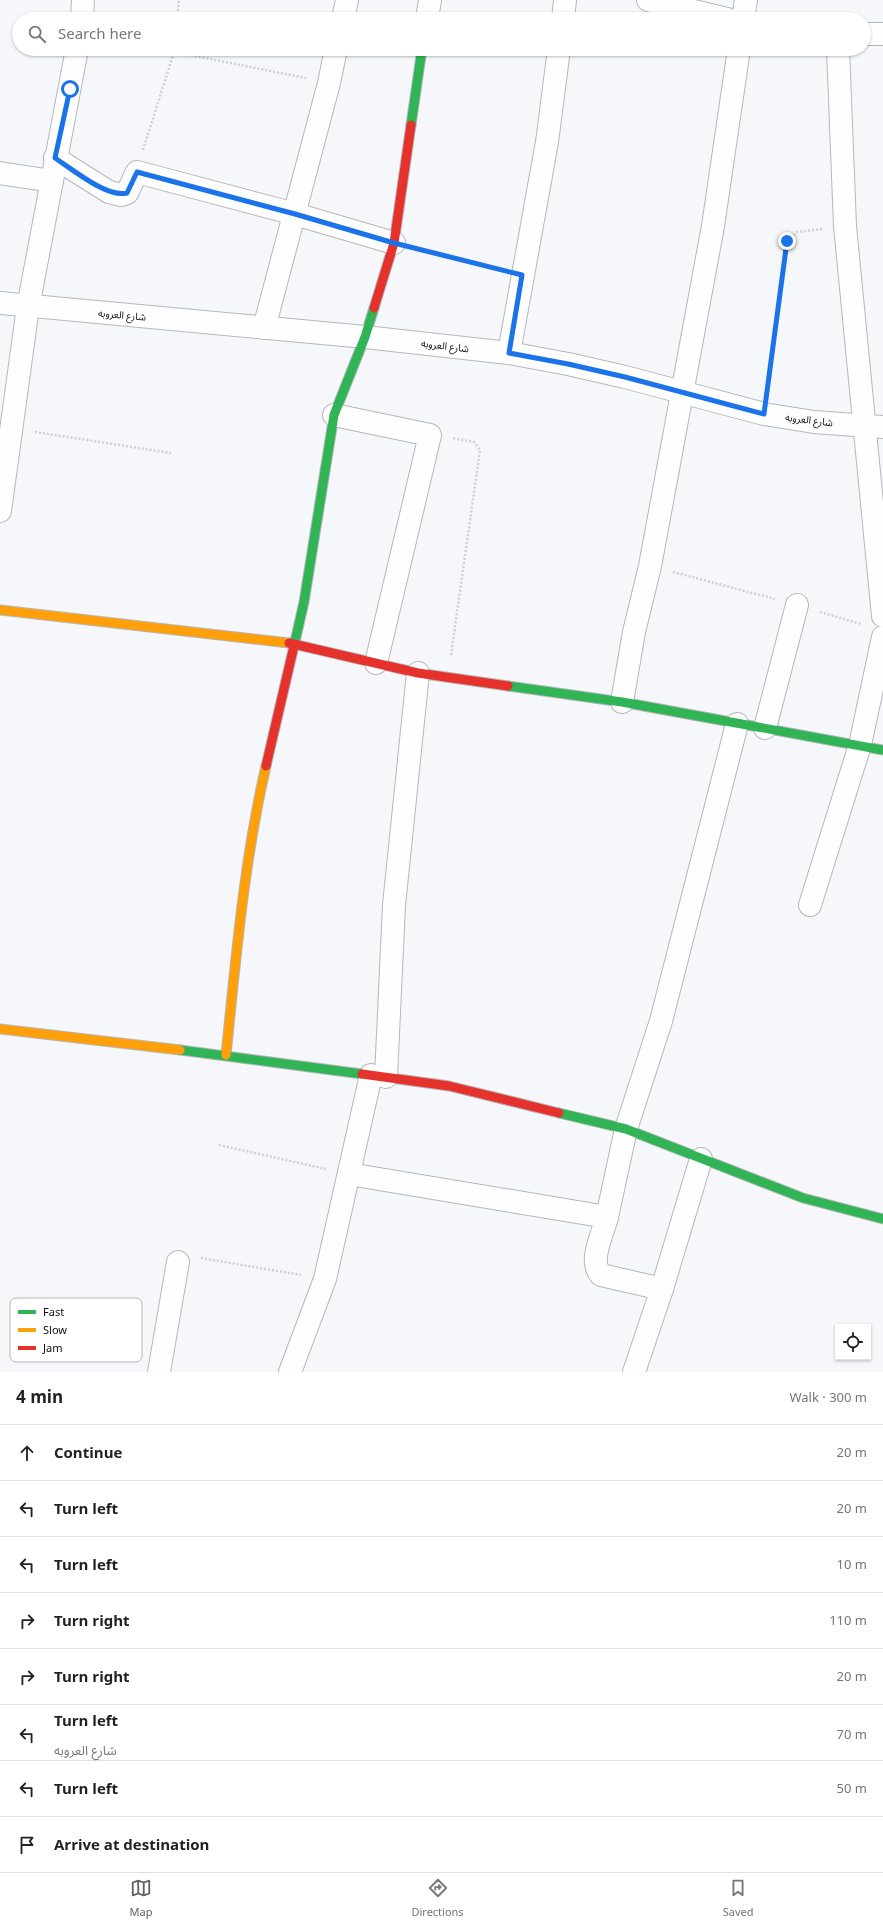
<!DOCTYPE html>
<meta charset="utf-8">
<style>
:root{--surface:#fff;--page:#f2f2f2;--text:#222;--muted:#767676;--line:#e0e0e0;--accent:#5e6061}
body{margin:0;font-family:Georgia,"Noto Sans Arabic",serif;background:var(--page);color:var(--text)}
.controls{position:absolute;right:12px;bottom:12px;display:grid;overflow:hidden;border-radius:0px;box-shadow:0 1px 3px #0004}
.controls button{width:36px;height:36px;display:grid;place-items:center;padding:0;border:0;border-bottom:1px solid var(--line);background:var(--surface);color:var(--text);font:20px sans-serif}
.stop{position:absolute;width:12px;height:12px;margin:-9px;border:3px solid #1a73e8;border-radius:50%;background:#fff}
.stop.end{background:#1a73e8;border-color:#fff;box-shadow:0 1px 4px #0008}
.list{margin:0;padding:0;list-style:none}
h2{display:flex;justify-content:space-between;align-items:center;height:52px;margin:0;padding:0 16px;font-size:17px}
h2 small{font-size:13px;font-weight:400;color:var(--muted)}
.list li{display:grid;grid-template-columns:26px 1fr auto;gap:12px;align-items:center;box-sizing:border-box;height:56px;padding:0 16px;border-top:1px solid var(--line)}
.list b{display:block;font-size:15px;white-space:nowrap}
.list p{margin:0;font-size:13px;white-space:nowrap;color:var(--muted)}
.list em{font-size:13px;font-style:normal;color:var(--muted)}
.icon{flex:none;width:22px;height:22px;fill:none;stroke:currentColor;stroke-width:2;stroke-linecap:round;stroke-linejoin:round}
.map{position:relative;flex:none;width:883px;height:1372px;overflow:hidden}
.search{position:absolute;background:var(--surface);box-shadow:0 1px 3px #0004;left:12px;right:12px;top:12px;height:44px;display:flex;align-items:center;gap:10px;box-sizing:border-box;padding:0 14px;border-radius:22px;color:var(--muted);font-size:15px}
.sheet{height:500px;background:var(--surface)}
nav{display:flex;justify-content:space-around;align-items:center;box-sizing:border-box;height:56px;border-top:1px solid var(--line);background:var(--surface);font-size:11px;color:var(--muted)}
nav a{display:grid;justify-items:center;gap:2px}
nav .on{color:var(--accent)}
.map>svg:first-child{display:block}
</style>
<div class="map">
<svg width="883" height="1372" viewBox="0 0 883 1372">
<rect width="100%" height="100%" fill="#f5f7fa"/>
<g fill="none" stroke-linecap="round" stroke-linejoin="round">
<defs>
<g id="street">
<path d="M648,0L727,19"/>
<path d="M82,19L83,0"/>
<path d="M343,19L347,0"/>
<path d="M427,19L430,0"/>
<path d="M563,19L565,0"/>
<path d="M743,19L746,0"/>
<path d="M864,34H883"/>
<path d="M838,49L845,226L883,616"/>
<path d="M55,158L109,192L121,195L127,193L137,172L295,214L394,243"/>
<path d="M0,173L52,181"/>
<path d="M0,303L365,337L509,353L568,364L625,377L764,414L814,422L883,427"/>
<path d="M264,328L329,83L336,49"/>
<path d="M509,353L547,142L559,49"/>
<path d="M334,415L430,435L376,663"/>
<path d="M0,511L28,307L77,49"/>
<path d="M622,702L634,632L650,566L713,226L739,49"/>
<path d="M765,728L797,605"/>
<path d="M810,905L860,745L883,637"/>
<path d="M386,1077L394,905L418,673"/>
<path d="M349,1174L607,1217C603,1234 588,1261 601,1275L662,1289"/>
<path d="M607,1217L626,1129L661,1021L737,724"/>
<path d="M159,1372L178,1262"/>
<path d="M290,1372L325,1279L371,1075"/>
<path d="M634,1372L662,1289L701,1159"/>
</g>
<g id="fast">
<path d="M411,125L422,49"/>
<path d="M294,646L304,602L334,415L365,337L374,308"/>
<path d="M508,686L622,702L883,750"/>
<path d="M180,1050L362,1074"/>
<path d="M559,1113L626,1129L803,1198L883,1219"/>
</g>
<g id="slow">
<path d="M0,610L289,643"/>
<path d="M0,1029L180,1050"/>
<path d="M226,1055C236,958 244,861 266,766"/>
</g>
<g id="jam">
<path d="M374,308L394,243L411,125"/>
<path d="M289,643L418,673L508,686"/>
<path d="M266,766L294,646"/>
<path d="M362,1074L449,1086L559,1113"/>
</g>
</defs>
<use href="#street" stroke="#b5b7b9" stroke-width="24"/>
<use href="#fast" stroke="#b5b7b9" stroke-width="11"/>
<use href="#slow" stroke="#b5b7b9" stroke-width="11"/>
<use href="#jam" stroke="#b5b7b9" stroke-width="11"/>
<g stroke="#d0d0d0" stroke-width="2.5" stroke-dasharray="2 2" stroke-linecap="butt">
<path d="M177,19L179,0"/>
<path d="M175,52L306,78"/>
<path d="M143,150L175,49"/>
<path d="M416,249L500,269"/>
<path d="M767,391L787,241L797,232L823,229"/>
<path d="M35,432L171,453"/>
<path d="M673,572L775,599"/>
<path d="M820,612L861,624"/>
<path d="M451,655L480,450L474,442L452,438"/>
<path d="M219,1145L326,1169"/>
<path d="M201,1258L301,1275"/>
</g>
<use href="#street" stroke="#fefefe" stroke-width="22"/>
<use href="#fast" stroke="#30b455" stroke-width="9"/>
<use href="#slow" stroke="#ff9f0a" stroke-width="9"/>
<use href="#jam" stroke="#e5322d" stroke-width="9"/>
</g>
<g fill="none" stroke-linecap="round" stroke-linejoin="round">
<path stroke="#1a73e8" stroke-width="5" d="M70,89L55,158C72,169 107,198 127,193L137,172L295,214L394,243L522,275L509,353L568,364L625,377L764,414L787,241"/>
</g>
<g text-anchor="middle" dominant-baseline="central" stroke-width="3" stroke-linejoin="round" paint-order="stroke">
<g font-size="10" fill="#0d0e0f" stroke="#fff">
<text transform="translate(122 315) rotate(5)">شارع العروبه</text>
<text transform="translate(445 346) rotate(7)">شارع العروبه</text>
<text transform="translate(809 420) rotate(7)">شارع العروبه</text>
</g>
</g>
<rect x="10" y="1298" width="132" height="64" rx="6" fill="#fff" stroke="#b6b7b7" stroke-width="1"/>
<rect x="18" y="1310" width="18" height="4" fill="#30b455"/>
<rect x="18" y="1328" width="18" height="4" fill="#ff9f0a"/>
<rect x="18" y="1346" width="18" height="4" fill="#e5322d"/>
<g font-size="11" fill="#0d0e0f">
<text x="43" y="1316">Fast</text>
<text x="43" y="1334">Slow</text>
<text x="43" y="1352">Jam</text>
</g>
</svg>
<div class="controls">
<button><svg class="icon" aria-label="locate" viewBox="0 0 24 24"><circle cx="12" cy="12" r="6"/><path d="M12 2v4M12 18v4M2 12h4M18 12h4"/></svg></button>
</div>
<div class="stop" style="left:70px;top:89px"></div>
<div class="stop end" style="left:787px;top:241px"></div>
<div class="search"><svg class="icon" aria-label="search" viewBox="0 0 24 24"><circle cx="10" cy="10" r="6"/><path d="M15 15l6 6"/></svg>Search here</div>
</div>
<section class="sheet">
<h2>4 min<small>Walk · 300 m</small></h2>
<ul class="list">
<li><svg class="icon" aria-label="ahead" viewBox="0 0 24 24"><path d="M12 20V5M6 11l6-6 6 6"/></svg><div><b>Continue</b></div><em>20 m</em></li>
<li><svg class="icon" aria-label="left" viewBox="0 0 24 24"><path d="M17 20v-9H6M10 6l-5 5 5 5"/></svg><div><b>Turn left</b></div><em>20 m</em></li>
<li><svg class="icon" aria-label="left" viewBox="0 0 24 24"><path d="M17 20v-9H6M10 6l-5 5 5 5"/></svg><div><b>Turn left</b></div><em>10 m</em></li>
<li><svg class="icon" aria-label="right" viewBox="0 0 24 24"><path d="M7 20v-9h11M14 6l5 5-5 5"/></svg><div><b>Turn right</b></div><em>110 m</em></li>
<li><svg class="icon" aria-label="right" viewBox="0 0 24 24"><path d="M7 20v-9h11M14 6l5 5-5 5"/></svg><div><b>Turn right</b></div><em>20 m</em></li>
<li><svg class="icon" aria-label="left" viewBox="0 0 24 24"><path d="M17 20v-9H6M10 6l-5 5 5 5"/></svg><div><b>Turn left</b><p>شارع العروبه</p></div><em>70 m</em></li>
<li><svg class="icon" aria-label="left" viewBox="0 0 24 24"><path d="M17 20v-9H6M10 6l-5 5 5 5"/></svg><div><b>Turn left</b></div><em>50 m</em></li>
<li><svg class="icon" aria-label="arrive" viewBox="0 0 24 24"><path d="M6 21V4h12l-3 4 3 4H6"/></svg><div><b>Arrive at destination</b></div></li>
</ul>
</section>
<nav>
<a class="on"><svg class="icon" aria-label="map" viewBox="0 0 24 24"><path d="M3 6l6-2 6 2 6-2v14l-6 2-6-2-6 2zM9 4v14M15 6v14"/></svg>Map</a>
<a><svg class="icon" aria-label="directions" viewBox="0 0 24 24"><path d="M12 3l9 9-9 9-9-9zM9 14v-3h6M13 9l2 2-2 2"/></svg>Directions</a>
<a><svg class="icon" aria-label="saved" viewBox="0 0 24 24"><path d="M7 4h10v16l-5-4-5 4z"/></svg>Saved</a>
</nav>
